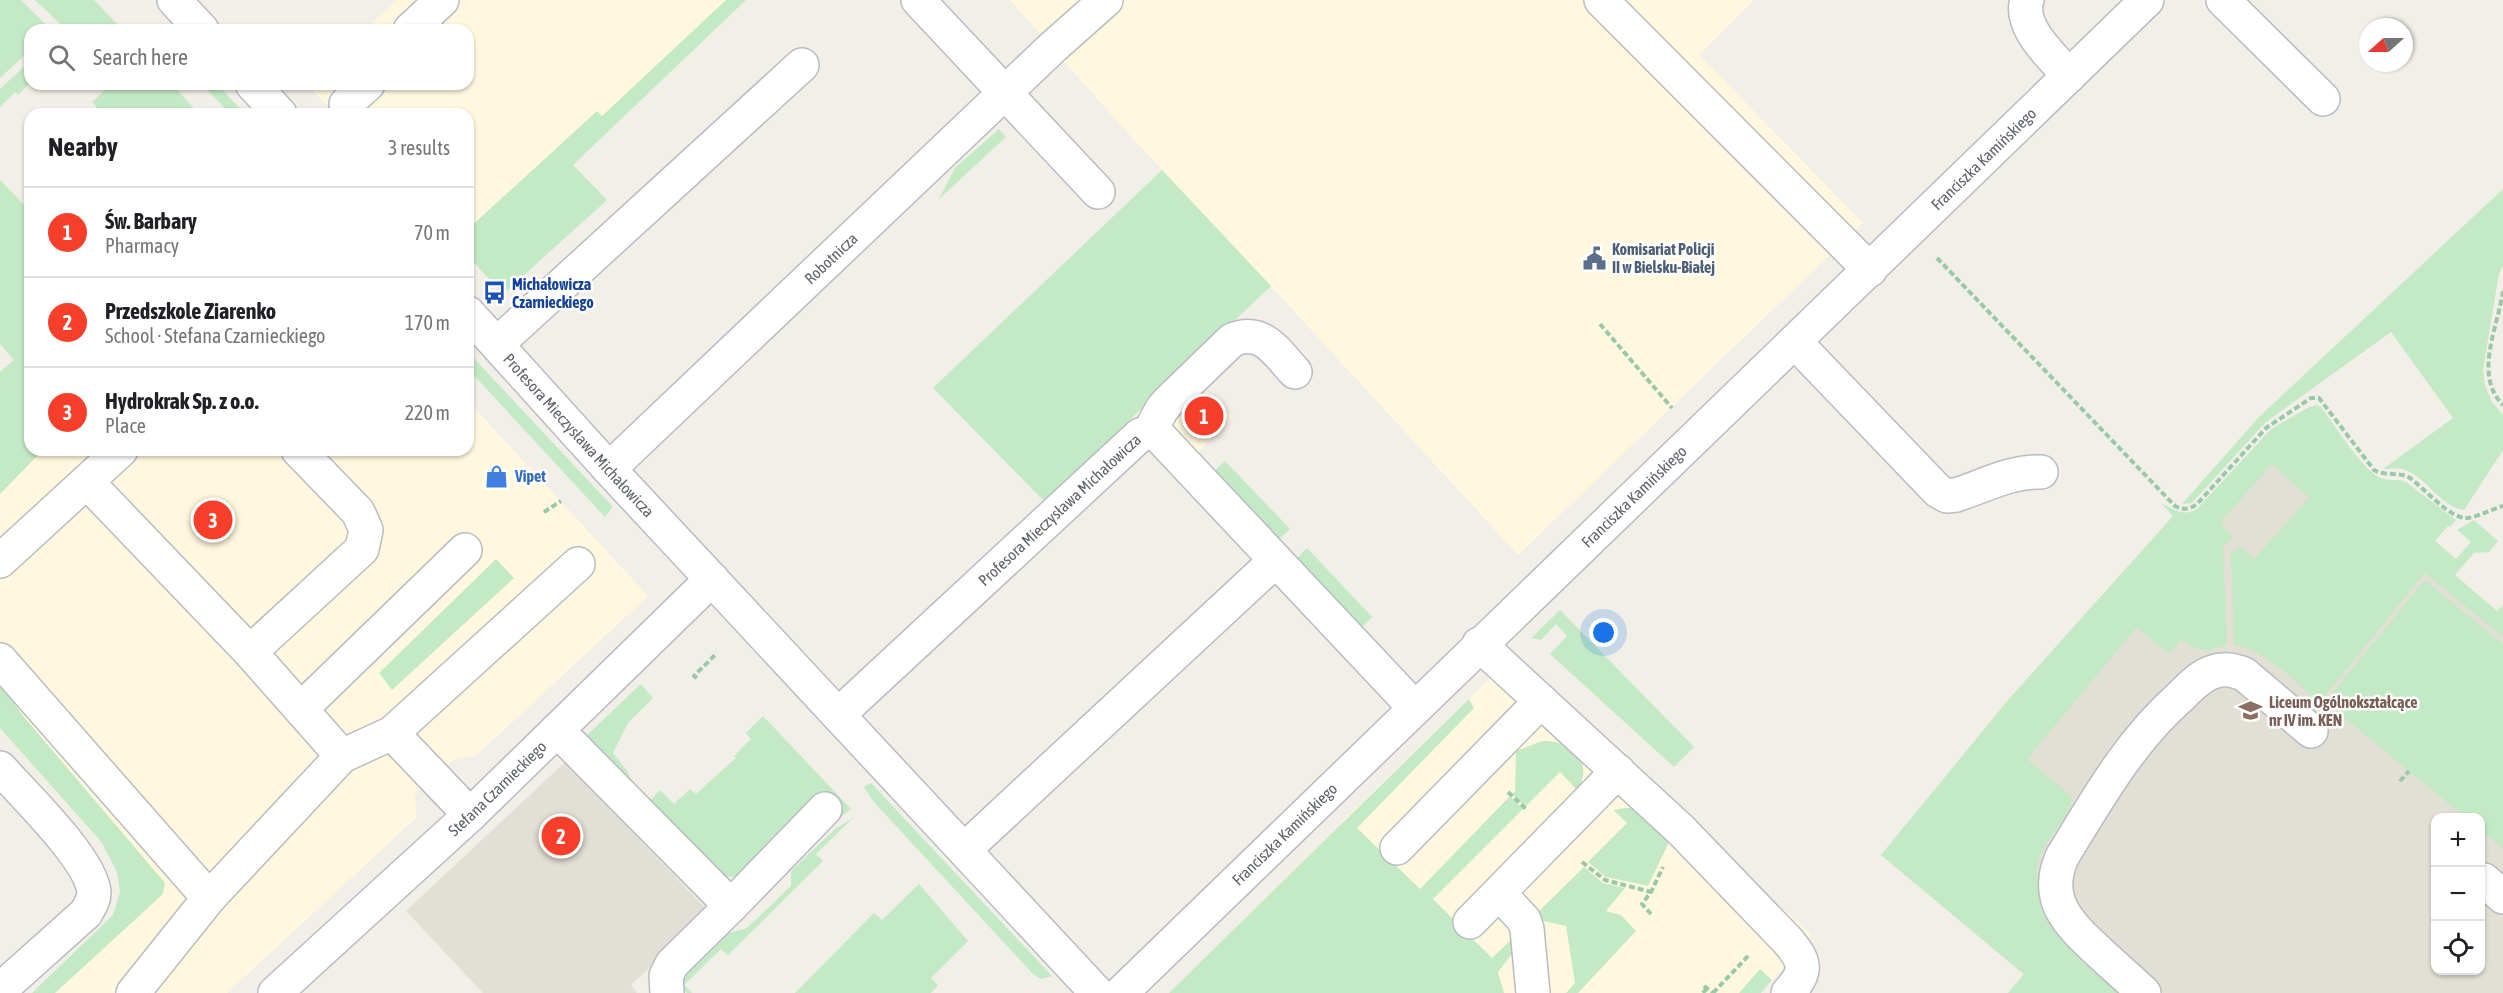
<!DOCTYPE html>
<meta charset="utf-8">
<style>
:root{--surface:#fff;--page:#f2f2f2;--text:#202124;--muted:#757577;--line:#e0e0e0;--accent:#f53f2a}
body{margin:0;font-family:"Asap Condensed",sans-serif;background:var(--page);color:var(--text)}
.controls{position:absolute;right:18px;bottom:18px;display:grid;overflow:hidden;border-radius:12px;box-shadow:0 2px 4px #0004}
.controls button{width:54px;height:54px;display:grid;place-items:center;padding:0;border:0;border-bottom:2px solid var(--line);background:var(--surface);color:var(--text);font:30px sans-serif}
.compass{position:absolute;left:2359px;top:18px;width:54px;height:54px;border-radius:50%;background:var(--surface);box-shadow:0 2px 4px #0004;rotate:249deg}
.you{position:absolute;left:1604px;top:633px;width:21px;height:21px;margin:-15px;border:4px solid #fff;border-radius:50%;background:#1a73e8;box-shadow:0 0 0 9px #1a73e833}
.badge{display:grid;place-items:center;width:39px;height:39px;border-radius:50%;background:var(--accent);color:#fff;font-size:20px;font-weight:700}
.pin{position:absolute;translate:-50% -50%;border:3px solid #fff;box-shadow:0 2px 6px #0006}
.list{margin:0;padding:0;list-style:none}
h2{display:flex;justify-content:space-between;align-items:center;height:78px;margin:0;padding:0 24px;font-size:26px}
h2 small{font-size:20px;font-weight:400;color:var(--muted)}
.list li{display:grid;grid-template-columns:39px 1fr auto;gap:18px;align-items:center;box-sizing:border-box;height:90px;padding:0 24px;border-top:2px solid var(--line)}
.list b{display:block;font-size:22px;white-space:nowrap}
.list p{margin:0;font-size:20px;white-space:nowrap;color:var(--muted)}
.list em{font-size:20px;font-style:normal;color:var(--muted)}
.icon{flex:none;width:33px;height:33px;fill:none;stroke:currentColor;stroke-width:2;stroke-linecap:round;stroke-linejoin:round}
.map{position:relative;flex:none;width:2503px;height:993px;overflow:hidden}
.search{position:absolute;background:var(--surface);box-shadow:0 2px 4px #0004;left:24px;top:24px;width:450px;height:66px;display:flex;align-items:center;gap:15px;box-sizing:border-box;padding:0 21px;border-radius:18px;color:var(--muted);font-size:22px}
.panel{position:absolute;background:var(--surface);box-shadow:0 2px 4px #0004;left:24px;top:108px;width:450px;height:348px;border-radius:18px}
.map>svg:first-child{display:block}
</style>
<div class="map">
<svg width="2503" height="993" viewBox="0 0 2503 993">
<rect width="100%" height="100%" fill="#f1efe7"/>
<g fill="#fff8df">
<path d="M397,0H746L472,261L468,257V114H335L307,84H468V30H365Z"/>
<path d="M1010,0H1754L1699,55L1863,223L1518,555L1271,286L1125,130Z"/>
<path d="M1185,367L1233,418L1196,454L1148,403Z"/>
<path d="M468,401L648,596L476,756L456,758L414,795L417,817L227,993H47L146,894L0,728V494L43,450H468Z"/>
<path d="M1513,656L1811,935L1761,993H1488L1338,826Z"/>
</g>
<g fill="#e2dfd5" fill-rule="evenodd">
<path d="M2278,433L2503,619V993H2046L1881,855L2028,678L2202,517ZM2436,818H2480V970H2436Z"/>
<path d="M565,762L709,912L631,985L637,993H483L406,911Z"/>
</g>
<g fill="#c3eac4">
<path d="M0,0H21L51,30H30V50L0,78Z"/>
<path d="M35,0H94L123,30H67Z"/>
<path d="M726,0H746L573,165L607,200L503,294L468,256V229L597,111L602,116Z"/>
<path d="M30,61V83L18,95L15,92L0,107V89Z"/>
<path d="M112,84H172L199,114H103L92,102Z"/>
<path d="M201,84H217L245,114H231Z"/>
<path d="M999,129L1006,137L939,199L955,168Z"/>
<path d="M1162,170L1271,286L1044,501L933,388Z"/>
<path d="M0,180L30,211V450H43L0,494V372L14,360L0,344Z"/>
<path d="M2503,189V266L2499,273L2483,370L2485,385L2492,402L2503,415V450L2464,510C2438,506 2425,474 2402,469C2396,468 2389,469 2383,469L2453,418L2391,332L2266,422L2192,503L2182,504L2259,417Z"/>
<path d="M468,352L613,507L605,517L468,369Z"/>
<path d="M2316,405L2321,407C2334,424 2361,468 2379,477C2387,482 2397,478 2406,482L2456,520L2450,527L2448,526L2435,541L2456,559L2471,542L2457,530L2474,520L2498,541L2489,552L2474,553L2455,575L2497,611L2503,605V637L2425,573L2319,703C2295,682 2267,650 2234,645L2231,553L2240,546L2254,559L2309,498L2272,464L2220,523L2233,537L2223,547L2227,645C2205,651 2201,654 2181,640L2169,654L2137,627L2027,759L2071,796C2073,814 2055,829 2046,844C2043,850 2037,859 2037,865C2033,910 2094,961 2122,993H2008L2024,974L1881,855L2008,700L2173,516L2161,503C2174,510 2184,517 2197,509L2271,429L2309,407Z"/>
<path d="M1225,461L1290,529L1278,540L1213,472Z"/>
<path d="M1307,548L1372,617L1362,627L1296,559Z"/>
<path d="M496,559L514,578L392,690L379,673Z"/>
<path d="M2425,580L2503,644V849L2481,830L2480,818L2465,817L2325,702Z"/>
<path d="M1560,610L1694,747L1674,767L1550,654L1567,636L1556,624L1541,640L1531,638Z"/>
<path d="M0,684L24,717L165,883L163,894L55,993H32L113,915L120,892L117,872L102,843L0,728Z"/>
<path d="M641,684L653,698L628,723L613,753L628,772L633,786L584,738Z"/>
<path d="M1469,699L1474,708L1357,828L1420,889L1510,796L1523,809L1433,899L1492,958L1516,935L1518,946L1498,972L1504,993H1169Z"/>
<path d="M763,716L851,809L842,816L819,797L740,873L732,877L723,876L645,806L660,790L674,804L690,789L696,794L736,758L734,756L751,739L746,733Z"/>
<path d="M1542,741C1572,740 1594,760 1578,791L1560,772L1525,807L1512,794L1515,791L1516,751Z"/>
<path d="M871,783L1052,976L1041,979L1033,974L873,801L864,787Z"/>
<path d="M1625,808H1634L1671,838L1648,886L1606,877L1588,862L1627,823L1613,810Z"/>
<path d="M853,818L816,854L823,861L728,955L721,949L684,985L692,993H687L682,987L683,975L725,934L747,928L791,886V871L835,829Z"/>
<path d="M1584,867L1603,883L1625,888L1606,911L1621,915L1636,931L1578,993H1566L1575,983L1566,926L1539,920L1535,915Z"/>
<path d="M919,884L968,941L931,978L938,985L931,993H795L874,913L882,920Z"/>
<path d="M1760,969L1772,980L1761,993H1739Z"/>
</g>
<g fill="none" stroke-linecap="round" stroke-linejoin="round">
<defs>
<g id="minor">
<path d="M174,0L202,30"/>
<path d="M918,0L1098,192"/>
<path d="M1601,0L1870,270"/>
<path d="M2027,0C2018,27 2053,57 2069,76"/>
<path d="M2223,0L2323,99"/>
<path d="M410,30L442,0"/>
<path d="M252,84L280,114"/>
<path d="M346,104L368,84"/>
<path id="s1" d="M468,313L609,469L1097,993"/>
<path d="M1795,342L1938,491L1947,496L1956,495C1984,486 2011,471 2041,472"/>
<path d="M497,344L802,65"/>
<path d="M1150,431L1162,409L1168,402L1232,340C1263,327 1276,352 1295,372"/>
<path d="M298,450L358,512L366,530L362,549L250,652L342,756L392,733L578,564"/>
<path id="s2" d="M609,469L1053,47L1106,0"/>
<path d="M87,482L250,652"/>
<path d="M0,561L121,450"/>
<path d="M1479,644L1681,830L1788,941C1806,963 1808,971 1788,993"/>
<path d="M0,660L209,898"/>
<path d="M301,709L465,550"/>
<path id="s3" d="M838,715L1140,435L1150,431L1159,436L1414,707"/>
<path d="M557,730L731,906L825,809"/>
<path d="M392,733L470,815"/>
<path d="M0,768C23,794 91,859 94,892C94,901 90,905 86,913L0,990"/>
<path d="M1397,848L1541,701"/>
<path d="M964,850L1275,561"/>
<path d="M2484,880L2503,897"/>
<path d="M1499,893L1524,920L1527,929L1533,993"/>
<path d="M1470,922L1618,771"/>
<path d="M133,993L209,898L342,756"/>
<path id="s4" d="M275,993L470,815L712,579"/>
<path d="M667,993L666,976L672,964L731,906"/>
<path id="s5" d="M1121,993C1462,660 1806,332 2147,0"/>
<path d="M2144,993C2129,979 2114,966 2099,952C2069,924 2043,900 2062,857C2097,800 2129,742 2180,697C2190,687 2200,676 2213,672C2224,668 2233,670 2244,674L2311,731"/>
</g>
</defs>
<use href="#minor" stroke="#b9bcc1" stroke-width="36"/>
<g stroke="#9ac9a9" stroke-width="4" stroke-dasharray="6 3" stroke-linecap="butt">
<path d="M1937,258L2175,506C2183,510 2189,510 2197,504L2266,428L2311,398H2319L2374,470C2387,477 2399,471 2410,478C2424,488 2450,519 2467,518C2478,517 2492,509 2503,506"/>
<path d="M2503,291C2498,327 2473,375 2503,405"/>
<path d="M1600,324L1672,408"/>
<path d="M544,512L561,501"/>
<path d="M697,678L694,676L717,653"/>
<path d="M2400,781L2409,771"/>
<path d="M1508,792L1526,809"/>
<path d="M1582,862L1605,880L1651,892"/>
<path d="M1651,914L1642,904L1651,892L1663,867"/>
<path d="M1704,986L1713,993"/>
<path d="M1703,993L1707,988"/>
<path d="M1713,993L1749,955"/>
</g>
<use href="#minor" stroke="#fff" stroke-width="33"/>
</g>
<defs>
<symbol id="civic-bare" viewBox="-9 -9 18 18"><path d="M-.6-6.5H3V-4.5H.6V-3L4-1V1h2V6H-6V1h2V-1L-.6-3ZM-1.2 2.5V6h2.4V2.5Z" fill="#5c6f8a" stroke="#fff" stroke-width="2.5" paint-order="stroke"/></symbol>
<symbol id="bus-bare" viewBox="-9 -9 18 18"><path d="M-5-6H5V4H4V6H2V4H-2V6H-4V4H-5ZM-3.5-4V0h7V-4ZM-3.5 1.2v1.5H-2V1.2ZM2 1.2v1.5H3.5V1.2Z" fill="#1a4fb4" stroke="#fff" stroke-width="2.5" paint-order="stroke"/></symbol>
<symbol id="shop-bare" viewBox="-9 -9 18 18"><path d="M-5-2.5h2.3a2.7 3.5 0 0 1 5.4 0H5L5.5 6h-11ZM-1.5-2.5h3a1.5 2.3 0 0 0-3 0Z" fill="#3f7fe0" stroke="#fff" stroke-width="2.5" paint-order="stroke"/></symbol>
<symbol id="school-bare" viewBox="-9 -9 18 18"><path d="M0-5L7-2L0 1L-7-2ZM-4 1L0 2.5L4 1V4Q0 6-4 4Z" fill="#8d6e63" stroke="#fff" stroke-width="2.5" paint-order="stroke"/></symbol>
</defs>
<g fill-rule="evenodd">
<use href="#civic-bare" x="1578" y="242" width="33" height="33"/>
<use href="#bus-bare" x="478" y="276" width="33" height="33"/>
<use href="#shop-bare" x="480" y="460" width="33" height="33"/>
<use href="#school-bare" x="2234" y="694" width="33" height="33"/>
</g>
<g text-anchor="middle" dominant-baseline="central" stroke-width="5" stroke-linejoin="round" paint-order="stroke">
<g font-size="16" fill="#5e6268" stroke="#fff">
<text stroke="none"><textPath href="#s5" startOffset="1200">Franciszka Kamińskiego</textPath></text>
<text stroke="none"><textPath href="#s2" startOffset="306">Robotnicza</textPath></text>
<text stroke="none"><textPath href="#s1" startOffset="165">Profesora Mieczysława Michałowicza</textPath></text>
<text stroke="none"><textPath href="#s5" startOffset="714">Franciszka Kamińskiego</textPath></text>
<text stroke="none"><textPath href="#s3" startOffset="302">Profesora Mieczysława Michałowicza</textPath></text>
<text stroke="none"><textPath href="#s4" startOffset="302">Stefana Czarnieckiego</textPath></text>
<text stroke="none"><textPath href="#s5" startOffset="228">Franciszka Kamińskiego</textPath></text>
</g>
<g font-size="16" font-weight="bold" fill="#4e5e75" stroke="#fff" text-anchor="start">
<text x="1612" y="249">Komisariat Policji<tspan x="1612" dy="18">II w Bielsku-Białej</tspan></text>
</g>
<g font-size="16" font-weight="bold" fill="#164399" stroke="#fff" text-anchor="start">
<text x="512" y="284">Michałowicza<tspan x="512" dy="18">Czarnieckiego</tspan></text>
</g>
<g font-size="16" font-weight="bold" fill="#366cbe" stroke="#fff" text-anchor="start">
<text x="515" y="476">Vipet</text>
</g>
<g font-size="16" font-weight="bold" fill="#785e54" stroke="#fff" text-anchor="start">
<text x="2269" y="702">Liceum Ogólnokształcące<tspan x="2269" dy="18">nr IV im. KEN</tspan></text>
</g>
</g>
</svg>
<div class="controls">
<button>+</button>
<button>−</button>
<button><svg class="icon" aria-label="locate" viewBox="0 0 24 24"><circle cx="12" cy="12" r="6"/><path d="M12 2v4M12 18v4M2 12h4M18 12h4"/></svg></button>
</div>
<svg class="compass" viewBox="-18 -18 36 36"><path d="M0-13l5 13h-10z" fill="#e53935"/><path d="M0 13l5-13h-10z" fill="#757577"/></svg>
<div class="you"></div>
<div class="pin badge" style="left:1204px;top:416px">1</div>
<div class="pin badge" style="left:561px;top:836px">2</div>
<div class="pin badge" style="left:213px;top:520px">3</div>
<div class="search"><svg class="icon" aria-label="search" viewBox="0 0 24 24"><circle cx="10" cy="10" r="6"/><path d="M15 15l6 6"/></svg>Search here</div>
<section class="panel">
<h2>Nearby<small>3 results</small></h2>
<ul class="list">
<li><span class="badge">1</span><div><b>Św. Barbary</b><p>Pharmacy</p></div><em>70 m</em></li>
<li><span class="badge">2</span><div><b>Przedszkole Ziarenko</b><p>School · Stefana Czarnieckiego</p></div><em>170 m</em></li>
<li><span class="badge">3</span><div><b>Hydrokrak Sp. z o.o.</b><p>Place</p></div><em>220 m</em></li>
</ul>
</section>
</div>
